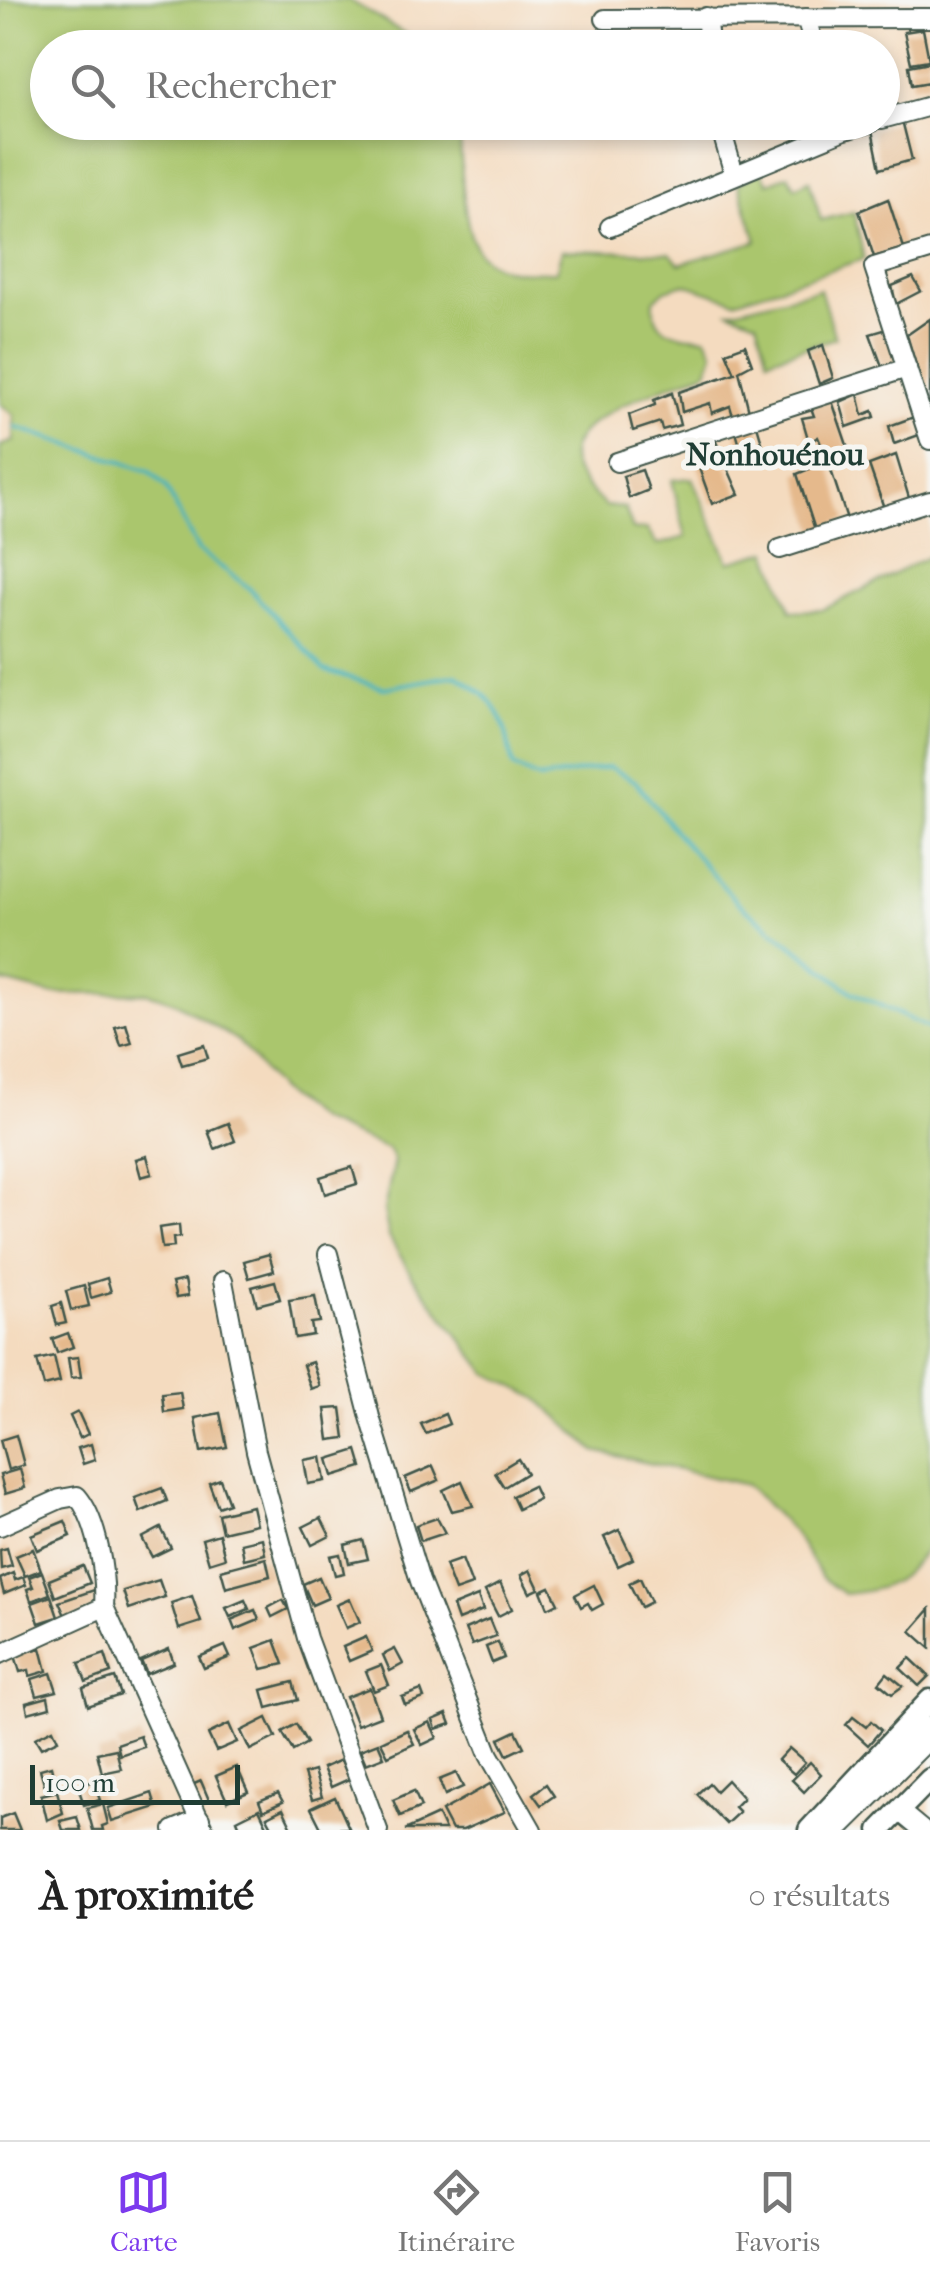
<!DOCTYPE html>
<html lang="fr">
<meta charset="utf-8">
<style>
:root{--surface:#fff;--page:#f6f6f6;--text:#222;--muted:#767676;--line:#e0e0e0;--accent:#7c3aed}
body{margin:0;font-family:"IM FELL French Canon",serif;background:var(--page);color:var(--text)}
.scale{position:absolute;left:30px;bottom:25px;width:210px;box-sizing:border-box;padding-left:10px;border:5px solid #1f3d34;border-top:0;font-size:28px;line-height:35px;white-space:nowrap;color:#1f3d34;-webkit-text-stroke:8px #f6f6f2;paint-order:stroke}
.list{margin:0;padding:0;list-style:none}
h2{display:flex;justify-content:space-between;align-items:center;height:130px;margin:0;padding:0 40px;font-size:42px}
h2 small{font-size:32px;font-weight:400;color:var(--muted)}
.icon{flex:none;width:55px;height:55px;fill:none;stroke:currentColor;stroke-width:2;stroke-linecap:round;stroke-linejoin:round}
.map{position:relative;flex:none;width:930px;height:1830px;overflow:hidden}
.search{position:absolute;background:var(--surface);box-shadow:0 5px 15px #0003;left:30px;right:30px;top:30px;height:110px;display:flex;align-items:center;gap:25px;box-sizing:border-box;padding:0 35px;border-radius:55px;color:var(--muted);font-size:38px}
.sheet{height:310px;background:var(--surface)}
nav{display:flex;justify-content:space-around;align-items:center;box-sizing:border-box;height:140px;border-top:2px solid var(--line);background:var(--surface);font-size:28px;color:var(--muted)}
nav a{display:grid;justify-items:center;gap:5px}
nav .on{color:var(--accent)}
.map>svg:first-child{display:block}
</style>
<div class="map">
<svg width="930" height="1830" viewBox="0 0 930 1830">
<rect width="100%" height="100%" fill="#f6f6f2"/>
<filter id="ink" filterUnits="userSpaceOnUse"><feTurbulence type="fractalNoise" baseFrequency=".01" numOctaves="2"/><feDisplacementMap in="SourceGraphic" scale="20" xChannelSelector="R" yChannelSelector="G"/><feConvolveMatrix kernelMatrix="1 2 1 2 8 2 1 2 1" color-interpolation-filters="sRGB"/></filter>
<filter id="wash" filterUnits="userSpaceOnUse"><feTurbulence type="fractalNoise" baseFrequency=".0048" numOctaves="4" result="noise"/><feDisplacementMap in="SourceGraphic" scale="40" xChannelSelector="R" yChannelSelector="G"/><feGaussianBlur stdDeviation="2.25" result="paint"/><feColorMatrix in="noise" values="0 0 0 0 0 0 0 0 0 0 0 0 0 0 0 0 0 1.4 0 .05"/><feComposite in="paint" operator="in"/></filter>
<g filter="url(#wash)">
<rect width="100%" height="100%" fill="#f4dbbf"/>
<g fill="#aac66d" stroke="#648250" stroke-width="2.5">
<path d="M0,0H349L427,47L48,48V122L459,123C462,154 460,232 481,255C499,275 532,272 556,271L562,250L670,253L679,264L757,241L738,184L761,171L768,183L789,175L795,187L809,180L821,220L854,212L864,259L735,301L685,284L665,290L654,300C651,335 678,335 706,337L714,353L707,371C674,386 551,418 575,470C581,483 595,495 605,506L625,508L633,530L647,529L657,545L686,537L672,480L692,478L729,562L768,551L791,611L822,610L930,556V1544C902,1580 892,1590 844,1594L822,1578L793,1531L747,1485L595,1451L537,1398L487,1373L411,1274L389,1237L384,1211L394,1161L388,1149L318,1120L279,1090L238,1041L175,1002L148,993L50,994L0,981V446L14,441V415L0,404Z"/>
<path d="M820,289L835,338L768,359L757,321L730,311Z"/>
</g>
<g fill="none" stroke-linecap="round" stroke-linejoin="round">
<path stroke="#43b2bc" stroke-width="4" d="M15,427L149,471L165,486L198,550L248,587L324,670L384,688L456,675C502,703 503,716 513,767L539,779L609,767L635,781L678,835L737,902L852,992L930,1029"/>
</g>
<g id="blocks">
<g fill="#e5b98c">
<path d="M923,29L929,60L911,63L904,32Z"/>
<path d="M930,62V82L912,85L909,66Z"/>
<path d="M902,120L912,160L880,169L872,130Z"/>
<path d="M888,199L904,248L874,257L859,211Z"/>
<path d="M913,277L921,291L896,304L892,286Z"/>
<path d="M930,319V408H929L907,335Z"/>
<path d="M894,327L905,364L883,369L870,334Z"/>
<path d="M745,345L752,364L739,371L749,411L733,416L730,406L712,413L710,403L682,412L679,392L735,373L726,352Z"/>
<path d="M823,345L833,378L819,384L808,351Z"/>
<path d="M672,393L680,425L662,430L660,422L633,431L629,415L655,405L654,400Z"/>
<path d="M858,394L863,415L873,411L875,417L847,427L840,402Z"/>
<path d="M831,398L850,454L828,461L818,437L809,442L802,418L814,416L810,405Z"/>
<path d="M914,417L919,435L894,444L889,426Z"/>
<path d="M756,422L763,446L742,453L736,432Z"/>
<path d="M714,437L739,494L712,504L691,446Z"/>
<path d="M896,455L909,498L884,508L869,465Z"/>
<path d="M828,461L847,519L815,530L797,474Z"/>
<path d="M642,470L649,490L629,498L623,476Z"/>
<path d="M126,1024L132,1043L121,1046L115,1027Z"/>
<path d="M204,1045L208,1058L182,1065L178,1053Z"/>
<path d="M228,1123L235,1141L215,1149L208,1131Z"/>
<path d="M147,1156L152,1174L141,1177L136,1159Z"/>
<path d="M352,1167L357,1184L325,1194L320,1177Z"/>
<path d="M179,1225L180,1237L173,1238L174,1247L162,1248L159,1228Z"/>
<path d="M269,1254L274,1271L249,1278L244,1261Z"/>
<path d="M107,1278L111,1292L91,1298L88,1284Z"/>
<path d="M185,1280L188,1296L176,1298L172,1283Z"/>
<path d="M275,1281L280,1299L257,1305L252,1287Z"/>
<path d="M84,1286L89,1306L71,1310L66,1291Z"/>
<path d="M315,1296L320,1322L311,1323L313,1335L295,1338L289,1300Z"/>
<path d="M61,1303L66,1323L57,1325L52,1306Z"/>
<path d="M68,1333L73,1347L57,1353L52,1339Z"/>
<path d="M54,1356L60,1382L44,1386L37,1360Z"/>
<path d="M78,1357L81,1377L71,1378L68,1358Z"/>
<path d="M312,1362L320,1386L311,1389L303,1365Z"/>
<path d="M180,1392L183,1409L164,1412L162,1394Z"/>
<path d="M341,1408L345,1438L329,1440L325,1409Z"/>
<path d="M78,1412L88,1434L80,1438L70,1416Z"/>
<path d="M220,1413L227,1447L201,1452L195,1418Z"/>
<path d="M445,1414L449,1424L426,1434L421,1424Z"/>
<path d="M16,1435L24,1465L8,1470L0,1440Z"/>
<path d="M91,1444L95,1460L83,1464L78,1448Z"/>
<path d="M357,1450L362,1467L333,1476L328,1459Z"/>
<path d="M321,1457L325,1481L308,1484L304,1460Z"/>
<path d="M518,1459L527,1473L504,1487L495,1473Z"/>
<path d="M433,1466L439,1480L411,1492L405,1478Z"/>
<path d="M20,1469L25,1488L5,1494L0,1475Z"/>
<path d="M220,1479L229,1503L218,1507L209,1483Z"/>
<path d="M462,1481L473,1506L452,1511L443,1490Z"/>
<path d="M533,1486L539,1499L518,1509L512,1496Z"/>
<path d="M162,1488L167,1501L140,1512L135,1498Z"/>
<path d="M252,1506L256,1524L222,1532L218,1514Z"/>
<path d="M321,1518L330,1536L312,1545L303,1527Z"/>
<path d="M437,1518L445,1533L421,1541L416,1525Z"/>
<path d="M65,1521L71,1536L37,1550L31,1535Z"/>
<path d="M161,1528L171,1548L152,1557L142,1538Z"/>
<path d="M619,1530L633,1559L618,1566L604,1537Z"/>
<path d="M219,1534L225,1558L209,1563L202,1539Z"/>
<path d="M262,1538L265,1554L244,1559L241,1543Z"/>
<path d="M363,1540L368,1559L349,1563L345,1545Z"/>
<path d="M7,1548L12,1566L1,1569L0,1550Z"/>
<path d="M33,1549L41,1570L25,1576L16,1556Z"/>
<path d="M340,1554L344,1573L335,1575L330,1556Z"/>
<path d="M266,1558L270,1576L226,1588L221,1570Z"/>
<path d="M462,1559L472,1585L455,1591L445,1565Z"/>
<path d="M83,1566L90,1583L55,1597L49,1580Z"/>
<path d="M530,1570L539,1589L530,1593L521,1575Z"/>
<path d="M42,1572L50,1594L31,1601L27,1589L33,1587L29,1577Z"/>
<path d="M13,1573L15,1580L23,1577L26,1585L4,1594L0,1579Z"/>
<path d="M319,1577L328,1598L312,1605L303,1584Z"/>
<path d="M640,1578L651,1602L641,1607L629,1583Z"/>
<path d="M159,1580L165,1597L129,1609L123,1591Z"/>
<path d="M500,1583L512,1609L498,1616L485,1591Z"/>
<path d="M594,1585L603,1604L592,1610L588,1603L581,1607L575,1595Z"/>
<path d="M550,1587L558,1603L548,1608L541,1591Z"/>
<path d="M94,1590L97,1599L92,1610L67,1620L59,1602Z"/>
<path d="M51,1596L58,1617L39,1623L32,1603Z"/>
<path d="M192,1596L201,1622L179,1629L171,1603Z"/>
<path d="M478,1596L483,1610L458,1620L453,1606Z"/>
<path d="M350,1599L360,1622L346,1628L336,1605Z"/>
<path d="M245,1600L249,1609L230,1617L226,1608Z"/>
<path d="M283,1600L288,1609L272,1617L268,1608Z"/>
<path d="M930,1609V1648L911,1631Z"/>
<path d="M255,1610L259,1620L235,1630L231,1620Z"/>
<path d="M489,1619L496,1636L472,1645L465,1629Z"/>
<path d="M366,1637L372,1651L349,1661L343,1647Z"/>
<path d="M275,1640L284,1664L262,1669L254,1648Z"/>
<path d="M498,1642L504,1658L492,1663L486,1647Z"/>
<path d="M225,1646L230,1657L204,1668L199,1657Z"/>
<path d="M41,1648L47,1671L30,1676L29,1670L20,1672L15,1655Z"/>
<path d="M169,1649L174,1663L147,1674L141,1661Z"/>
<path d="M395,1649L403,1664L390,1671L383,1655Z"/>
<path d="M105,1654L111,1673L86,1682L79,1663Z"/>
<path d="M910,1658L929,1676L919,1686L900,1668Z"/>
<path d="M381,1665L389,1685L374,1691L366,1671Z"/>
<path d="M51,1673L57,1691L37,1696L32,1679Z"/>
<path d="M887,1673L903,1686L892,1694L879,1683Z"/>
<path d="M115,1678L121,1695L88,1706L83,1688Z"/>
<path d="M293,1682L298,1700L267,1708L262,1690Z"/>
<path d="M370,1688L380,1716L357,1725L346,1697Z"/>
<path d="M421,1690L424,1698L405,1705L402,1697Z"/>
<path d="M48,1697L50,1707L28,1713L26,1703Z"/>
<path d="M447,1714L451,1724L436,1729L433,1720Z"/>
<path d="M853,1717L866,1727L871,1721L881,1730L868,1745L846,1725Z"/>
<path d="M267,1718L276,1737L250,1750L241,1731Z"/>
<path d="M430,1722L437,1738L422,1745L414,1729Z"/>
<path d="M229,1724L237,1742L216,1751L208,1734Z"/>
<path d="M296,1724L307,1743L293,1751L282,1732Z"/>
<path d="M53,1729L58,1740L41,1748L35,1738Z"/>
<path d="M407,1730L414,1744L388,1756L381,1742Z"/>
<path d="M516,1731L524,1747L507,1755L499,1739Z"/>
<path d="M140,1736L144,1747L120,1755L117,1744Z"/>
<path d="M378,1743L384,1757L366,1764L360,1750Z"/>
<path d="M789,1748L805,1762L794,1774L778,1760Z"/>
<path d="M116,1749L121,1769L102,1773L97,1753Z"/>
<path d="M341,1760L349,1779L331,1787L323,1768Z"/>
<path d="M810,1762L821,1774L804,1792L792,1780Z"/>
<path d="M51,1766L56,1787L46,1790L40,1769Z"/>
<path d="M237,1767L248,1792L227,1801L216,1776Z"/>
<path d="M314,1771L322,1797L312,1800L304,1774Z"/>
<path d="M456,1773L463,1787L445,1795L439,1780Z"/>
<path d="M727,1780L743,1798L734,1807L739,1812L726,1824L697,1794L709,1783L716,1791Z"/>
<path d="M93,1781L100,1800L84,1805L78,1787Z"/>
<path d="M201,1781L209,1800L199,1804L192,1785Z"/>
<path d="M490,1784L505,1812L463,1830H452L442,1811Z"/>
<path d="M546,1784L554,1796L541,1805L533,1794Z"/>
<path d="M57,1791L63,1813L47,1820L41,1795Z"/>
<path d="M414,1791L421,1807L400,1816L393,1800Z"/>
<path d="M152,1793L156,1807L112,1821L108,1808Z"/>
<path d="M278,1793L283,1802L263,1811L259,1801Z"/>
<path d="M335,1797L349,1828L322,1830L311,1808Z"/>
<path d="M103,1804L108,1824L102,1826L103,1830H93L87,1808Z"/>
<path d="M259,1809L269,1830H241L237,1820Z"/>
<path d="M283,1809L293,1830H274L267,1817Z"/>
<path d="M13,1813L20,1830H0V1818Z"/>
<path d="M438,1815L445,1830H405Z"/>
<path d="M77,1817L81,1830H63L60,1821Z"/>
</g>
</g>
</g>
<g filter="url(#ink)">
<use href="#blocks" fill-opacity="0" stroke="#3f5549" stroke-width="2.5"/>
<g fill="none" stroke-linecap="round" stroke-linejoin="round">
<defs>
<g id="minor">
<path d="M706,17L710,48"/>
<path d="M806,18L815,48"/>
<path d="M605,19L930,18"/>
<path d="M882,119L930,106"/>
<path d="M533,122L720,129"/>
<path d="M719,122L734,174"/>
<path d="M610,227L842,131L872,122"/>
<path d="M930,250L874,267L930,440"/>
<path d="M617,462L907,368"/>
<path d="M780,549L930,501"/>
<path d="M328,1254L370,1417L420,1581L489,1755L532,1830"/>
<path d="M223,1281L256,1451L307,1638L378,1830"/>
<path d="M0,1526L60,1499L77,1496C98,1520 106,1576 104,1607L204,1830"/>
<path d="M0,1654L104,1607"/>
<path d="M899,1811L922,1830"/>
<path d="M174,1830L200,1819"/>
</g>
<g id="tertiary">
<path d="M809,1830L930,1700"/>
<path d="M880,1830L930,1779"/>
</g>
<path id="trunk" d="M830,1830L930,1731"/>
</defs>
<use href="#minor" stroke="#3f5549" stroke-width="22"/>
<use href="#tertiary" stroke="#3f5549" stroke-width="25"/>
<use href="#trunk" stroke="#3f5549" stroke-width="32"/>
<use href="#minor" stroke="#fff" stroke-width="18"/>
<use href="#tertiary" stroke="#fff" stroke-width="20"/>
<use href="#trunk" stroke="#fff" stroke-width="28"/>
</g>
</g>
<g text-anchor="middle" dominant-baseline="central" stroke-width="10" stroke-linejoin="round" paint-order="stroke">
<g font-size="32" font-weight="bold" fill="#1f3d34" stroke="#f6f6f2">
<text x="775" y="454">Nonhouénou</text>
</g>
</g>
</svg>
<div class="scale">100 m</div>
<div class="search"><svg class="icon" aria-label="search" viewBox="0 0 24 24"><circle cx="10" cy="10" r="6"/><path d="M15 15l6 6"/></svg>Rechercher</div>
</div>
<section class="sheet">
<h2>À proximité<small>0 résultats</small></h2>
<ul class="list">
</ul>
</section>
<nav>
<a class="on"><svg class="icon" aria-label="map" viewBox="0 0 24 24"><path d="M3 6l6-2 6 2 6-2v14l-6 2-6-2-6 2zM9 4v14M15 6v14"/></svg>Carte</a>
<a><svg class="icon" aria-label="directions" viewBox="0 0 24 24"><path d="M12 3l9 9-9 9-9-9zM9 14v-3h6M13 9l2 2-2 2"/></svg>Itinéraire</a>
<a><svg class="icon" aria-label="saved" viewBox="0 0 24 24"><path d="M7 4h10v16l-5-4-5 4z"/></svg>Favoris</a>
</nav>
